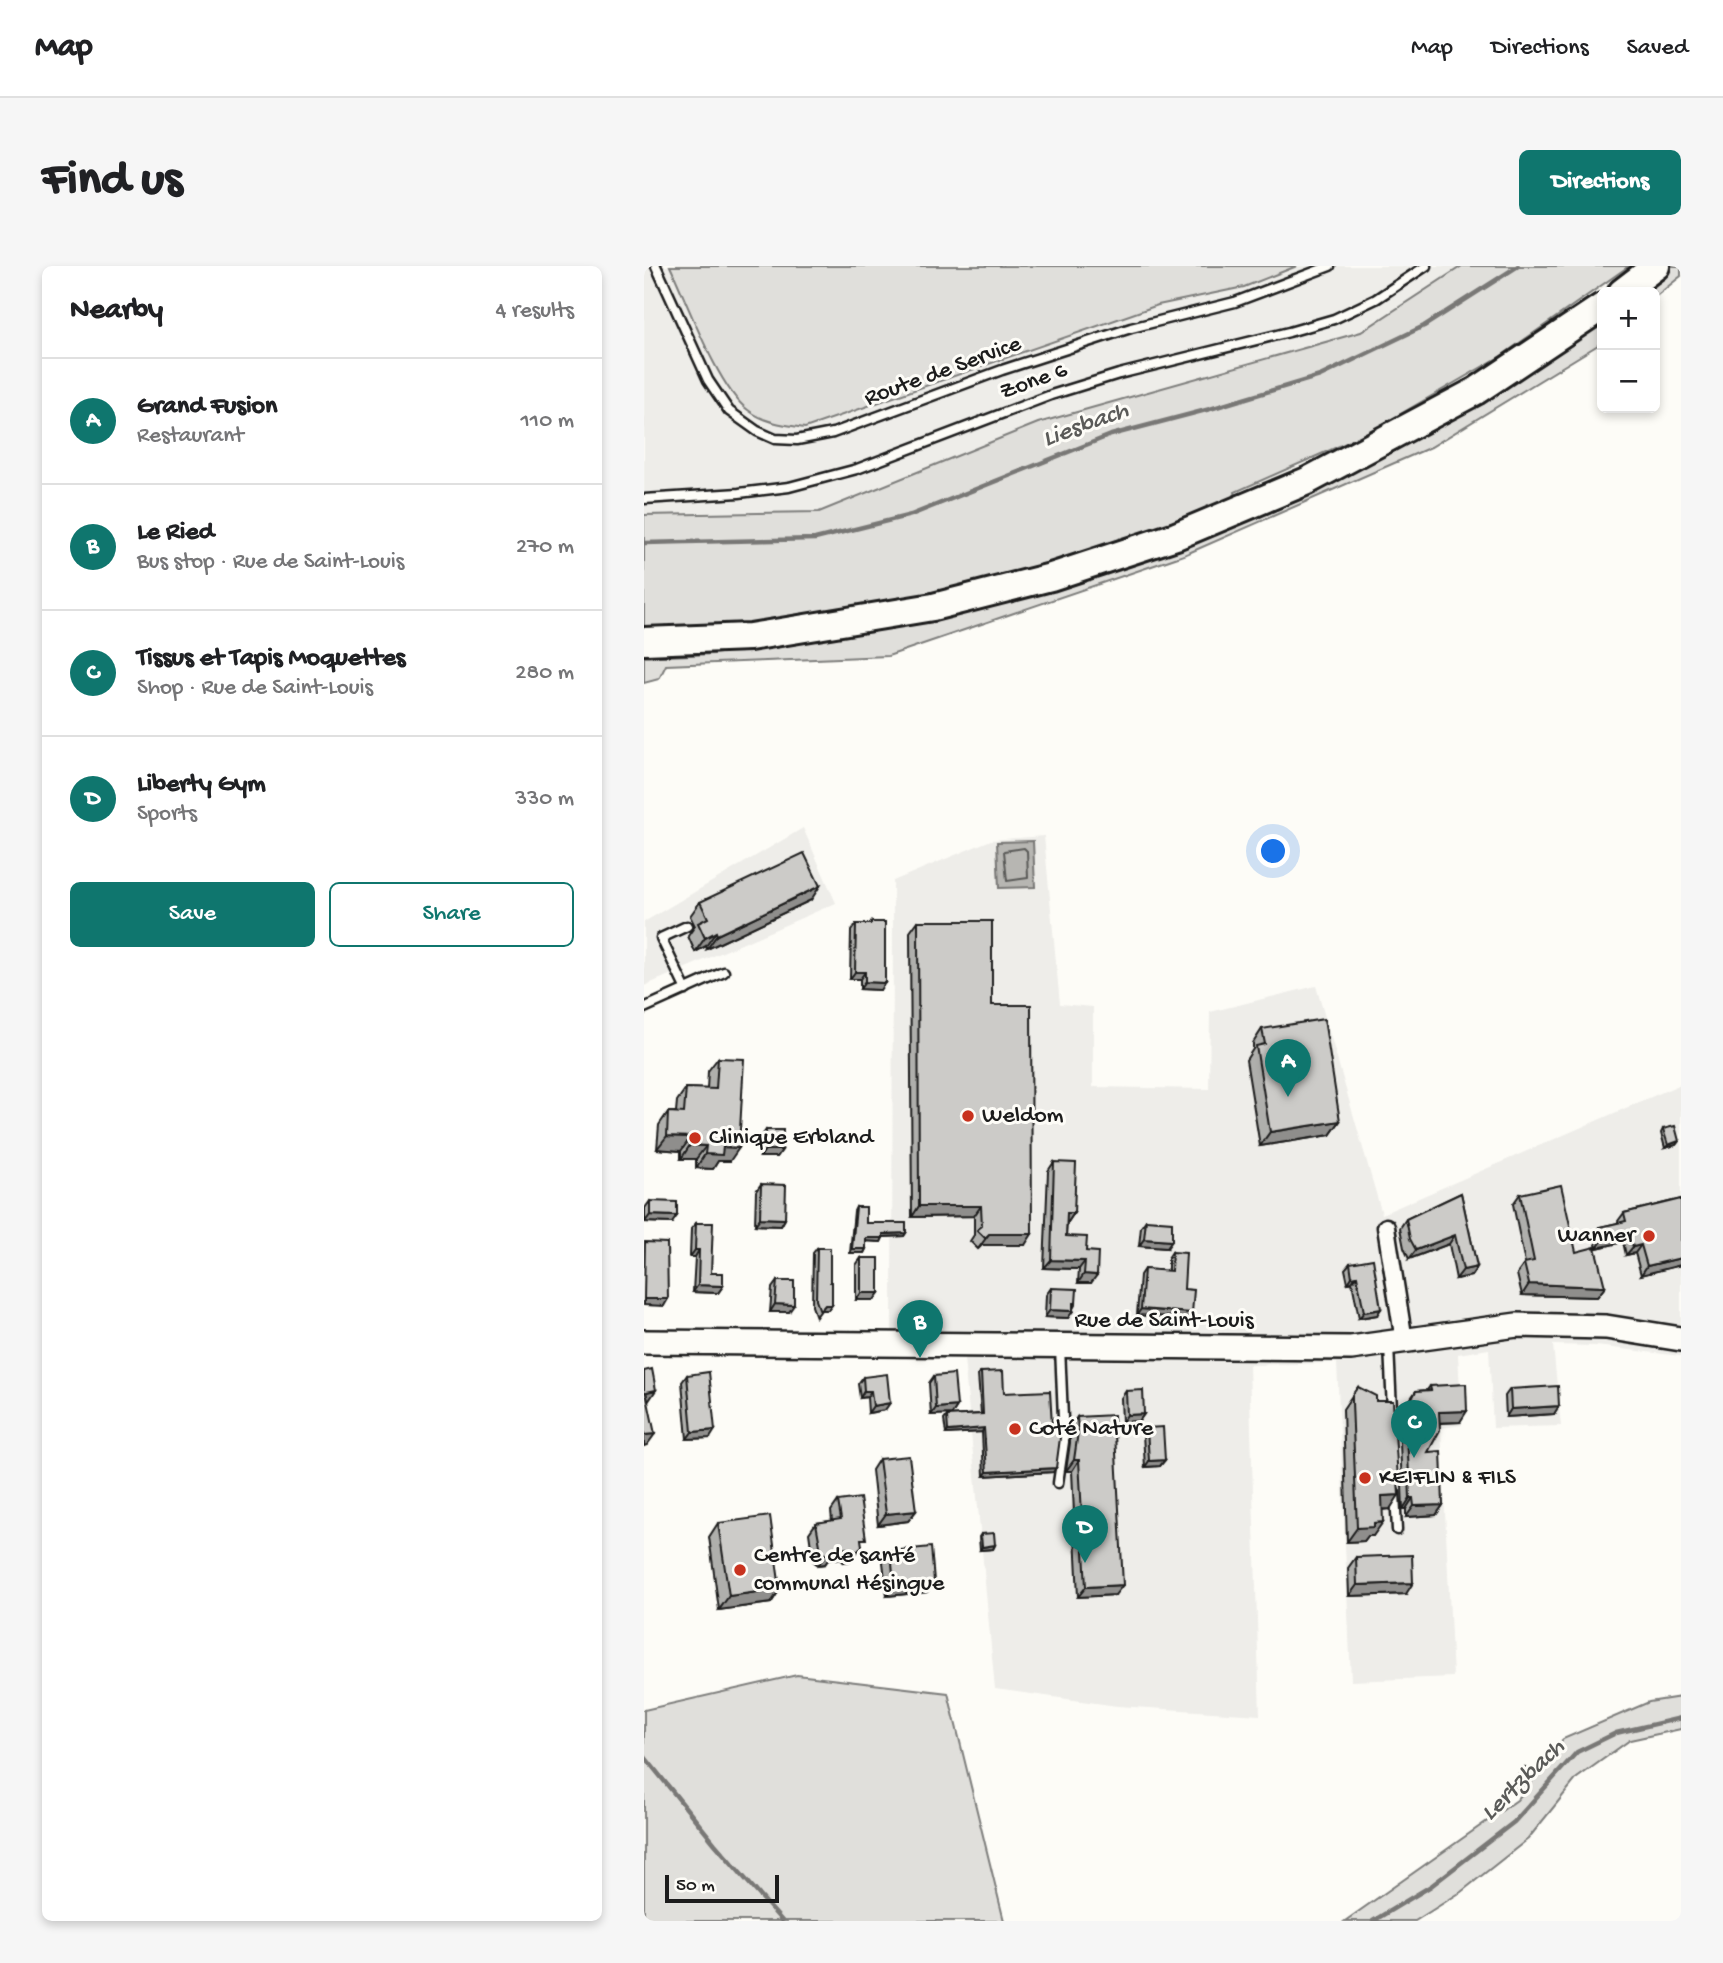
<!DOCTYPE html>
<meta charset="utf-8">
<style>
:root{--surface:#fff;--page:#f6f6f6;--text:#202124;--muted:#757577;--line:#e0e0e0;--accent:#0f766e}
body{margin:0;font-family:"Gochi Hand",sans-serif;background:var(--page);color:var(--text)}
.controls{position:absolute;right:21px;top:21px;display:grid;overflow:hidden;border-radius:10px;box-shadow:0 4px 10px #0003}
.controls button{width:63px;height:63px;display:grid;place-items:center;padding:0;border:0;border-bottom:2px solid var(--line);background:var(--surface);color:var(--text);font:35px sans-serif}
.scale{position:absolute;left:21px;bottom:18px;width:114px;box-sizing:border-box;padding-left:7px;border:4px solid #1c1c1c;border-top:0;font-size:19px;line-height:24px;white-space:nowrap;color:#1c1c1c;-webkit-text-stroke:5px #fdfcf7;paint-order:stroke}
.you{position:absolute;left:630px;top:586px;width:24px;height:24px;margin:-18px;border:5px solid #fff;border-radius:50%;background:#1a73e8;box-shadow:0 0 0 10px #1a73e833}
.badge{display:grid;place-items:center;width:46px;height:46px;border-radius:50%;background:var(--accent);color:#fff;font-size:23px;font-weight:700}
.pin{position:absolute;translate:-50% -58px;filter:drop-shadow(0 2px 4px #0008)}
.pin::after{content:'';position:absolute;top:37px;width:24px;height:21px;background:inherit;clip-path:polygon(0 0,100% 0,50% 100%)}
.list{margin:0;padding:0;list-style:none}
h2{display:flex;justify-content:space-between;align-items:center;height:91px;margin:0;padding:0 28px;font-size:30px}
h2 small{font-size:23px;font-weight:400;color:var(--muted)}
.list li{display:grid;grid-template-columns:46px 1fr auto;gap:21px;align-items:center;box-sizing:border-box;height:126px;padding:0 28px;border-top:2px solid var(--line)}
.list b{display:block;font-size:26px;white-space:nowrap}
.list p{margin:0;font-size:23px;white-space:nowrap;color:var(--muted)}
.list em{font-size:23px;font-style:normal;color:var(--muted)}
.actions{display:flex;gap:14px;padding:21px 28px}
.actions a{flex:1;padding:16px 0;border:2px solid var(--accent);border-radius:10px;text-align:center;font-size:24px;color:var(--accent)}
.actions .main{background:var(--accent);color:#fff}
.map{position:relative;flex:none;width:1037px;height:1655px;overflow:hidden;border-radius:10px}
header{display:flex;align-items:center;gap:42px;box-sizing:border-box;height:98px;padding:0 35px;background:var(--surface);border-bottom:2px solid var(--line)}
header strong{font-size:33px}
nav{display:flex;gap:38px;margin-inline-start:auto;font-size:24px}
.intro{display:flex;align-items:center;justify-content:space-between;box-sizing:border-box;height:168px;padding:0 42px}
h1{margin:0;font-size:49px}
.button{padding:18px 32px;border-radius:10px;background:var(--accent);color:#fff;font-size:24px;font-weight:700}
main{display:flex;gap:42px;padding:0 42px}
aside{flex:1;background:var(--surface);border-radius:10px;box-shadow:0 4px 10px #0003}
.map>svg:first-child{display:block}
</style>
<header>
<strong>Map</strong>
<nav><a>Map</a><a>Directions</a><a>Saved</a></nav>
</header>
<div class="intro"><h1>Find us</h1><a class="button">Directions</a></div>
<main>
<aside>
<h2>Nearby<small>4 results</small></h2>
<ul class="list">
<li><span class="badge">A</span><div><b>Grand Fusion</b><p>Restaurant</p></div><em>110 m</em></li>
<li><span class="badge">B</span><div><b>Le Ried</b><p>Bus stop · Rue de Saint-Louis</p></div><em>270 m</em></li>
<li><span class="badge">C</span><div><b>Tissus et Tapis Moquettes</b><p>Shop · Rue de Saint-Louis</p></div><em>280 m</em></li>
<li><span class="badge">D</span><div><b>Liberty Gym</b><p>Sports</p></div><em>330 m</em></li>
</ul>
<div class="actions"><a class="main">Save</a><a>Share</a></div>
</aside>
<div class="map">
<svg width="1037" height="1655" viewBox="0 0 1037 1655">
<rect width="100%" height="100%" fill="#fdfcf7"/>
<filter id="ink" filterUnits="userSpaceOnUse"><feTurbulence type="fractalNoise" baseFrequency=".0143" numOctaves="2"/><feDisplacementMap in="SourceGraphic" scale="14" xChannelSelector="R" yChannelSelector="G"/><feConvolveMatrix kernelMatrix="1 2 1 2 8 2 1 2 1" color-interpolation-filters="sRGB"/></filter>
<g filter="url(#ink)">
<g fill="#eeede9">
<path d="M0,0H818L717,66L394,157L175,246L0,249Z"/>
<path d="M159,562L192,637L0,720V656Z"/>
<path d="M400,570L416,738L449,741V821L565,823L566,746L672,720L738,948L1037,818V1090L952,1080L909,1079L917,1160L849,1162L845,1083L814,1088L818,1159L797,1162L809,1411L707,1415L693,1097L605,1099L616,1449L473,1440L351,1423L319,1082L248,1069L249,615L347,574Z"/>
</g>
<g fill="#e0dfdb" stroke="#7e7e7c" stroke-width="2">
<path d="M26,0H653L600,21L514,39L161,162C140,159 121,157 104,144C74,122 43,36 26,0Z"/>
<path d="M818,0H985L857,90L718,170L591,226L593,234L469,281L285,332L86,361L0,362V249L175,246L394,157L717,66Z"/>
<path d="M1028,0H1037V10L1011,31V26H995Z"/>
<path d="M958,53V75L954,79L787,181L540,289L244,390L22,399L15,413L0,417V391L70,388L248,360L539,278Z"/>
<path d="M153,1409L304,1427L360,1655H0V1444Z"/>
<path d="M1037,1431V1463L986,1474L933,1512L884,1573L817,1626L771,1655H701L873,1534L895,1507L903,1491L919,1473L1005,1436Z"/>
</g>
<path fill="#b7b6b2" stroke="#797876" stroke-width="2" d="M389,575L391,621L355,622L353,576Z"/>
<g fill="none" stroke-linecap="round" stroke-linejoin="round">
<path stroke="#5a5a58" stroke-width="2" d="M380,582L383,585L384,612L363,615L360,585Z"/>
<g stroke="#797876" stroke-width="4.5">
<path d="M0,277L171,273L267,249L467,169L566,143L676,110L780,60L874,0"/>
<path d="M0,1490L71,1578L138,1655"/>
<path d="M729,1655L787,1620L870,1556L933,1486L972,1467L1037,1452"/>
</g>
<defs>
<g id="service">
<path d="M12,0L64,114L85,145L113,165L131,173L153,174L189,167L358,104L487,62L591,36L686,0"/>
<path d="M0,233L95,227L145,221L213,203L407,129L475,108L645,66L690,53L732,33L782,0"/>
<path d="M42,724L17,672L43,660"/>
<path d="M0,742L80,706"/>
<path d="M745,1080L748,1144"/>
<path d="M414,1217L420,1176L416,1081"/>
<path d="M751,1227L753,1264"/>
</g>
<path id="minor" d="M742,961L760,1075"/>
<path id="secondary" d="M0,1076L707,1082L873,1059L962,1061L1037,1073"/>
<g id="primary">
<path d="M978,26L1012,0"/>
<path d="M0,375L106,371L289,341L407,311L532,270L663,215L832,125L958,41"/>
</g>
</defs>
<use href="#service" stroke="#1c1c1c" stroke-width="13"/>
<use href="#minor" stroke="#1c1c1c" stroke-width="21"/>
<use href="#secondary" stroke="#1c1c1c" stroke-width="28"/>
<use href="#primary" stroke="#1c1c1c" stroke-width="32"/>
<use href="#service" stroke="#fdfcf7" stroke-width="8"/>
<use href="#minor" stroke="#fdfcf7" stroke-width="16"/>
<use href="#secondary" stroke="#fdfcf7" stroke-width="23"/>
<use href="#primary" stroke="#fdfcf7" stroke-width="26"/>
</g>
<g fill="#afafac" stroke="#1c1c1c" stroke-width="2">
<path d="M167,634L63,683L62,680L51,686L44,670L51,660L46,650L56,636Z"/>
<path d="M274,655L348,739L381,979H338L334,983L326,975L330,969V950L268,951L266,666Z"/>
<path d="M227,656L236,724L216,723V713H206L207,665L212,658H226Z"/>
<path d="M618,763L696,855L686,869L616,880L602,794L609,783V777Z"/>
<path d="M74,792L86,895H74L69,903L52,902V893H37V885L13,883L15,859L24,846H32L33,835L42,822L63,823L64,805Z"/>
<path d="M1019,863L1035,875L1032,879L1021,882L1017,867Z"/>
<path d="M122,864L138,884L133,891H116L117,871Z"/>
<path d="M410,896L430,947L424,956H423L422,970L442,985L447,1017H434L435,1003L400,1002L404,905Z"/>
<path d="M117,918L141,953L137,960L111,959L112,925Z"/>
<path d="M817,927L833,1001L827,1010L812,1013L805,978L765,993L760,982L756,962L762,953Z"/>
<path d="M876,928L932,986L961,1021L953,1031L878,1029L873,1008L881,997L869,938Z"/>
<path d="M1037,933V999L997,1009L991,987L982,989L979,976L953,982L950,970L956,961L974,957V955L980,947Z"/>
<path d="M6,935L28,957L1,956V942Z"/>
<path d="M212,941L222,957L262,967L260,970L239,971L237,976L222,975V983L220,987H206L210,945Z"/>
<path d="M502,954L523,982L495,980L497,961Z"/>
<path d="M52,957L67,1007L79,1020L74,1027L49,1026L51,991H46L47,963Z"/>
<path d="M173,982L186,1016L188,1039L184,1044H177L172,1051L168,1040L169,987Z"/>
<path d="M528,986L540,1023L544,1052L493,1049L496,1009L500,1003L524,1005V992Z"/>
<path d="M217,992L230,1034H212V999Z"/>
<path d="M706,997L733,1049L715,1052L708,1016L704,1017L701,1003Z"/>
<path d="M133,1015L145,1046H126L128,1022Z"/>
<path d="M407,1022L432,1037L424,1052L401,1051L402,1029Z"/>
<path d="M337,1106L360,1127L409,1206L340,1210L338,1166L302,1168L300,1154L303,1150L337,1148L334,1109Z"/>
<path d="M43,1109L66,1172L43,1173L38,1116Z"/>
<path d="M290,1110L313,1140L308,1148L287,1149L285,1117Z"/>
<path d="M219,1111L241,1144L224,1147L223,1131L216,1132L214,1118Z"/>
<path d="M786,1120L816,1156L796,1157L784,1186L799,1239L792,1249L762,1251V1243H759L755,1154L765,1135L772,1125L783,1124Z"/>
<path d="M714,1121L746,1243L738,1244L729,1270H724L720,1275L703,1276L699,1143Z"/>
<path d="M866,1123L910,1148L862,1151L861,1130Z"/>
<path d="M482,1125L500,1148L495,1155L478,1156L477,1132Z"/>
<path d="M433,1151L471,1329L434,1331L428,1205H422L426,1177V1161Z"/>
<path d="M503,1162L521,1194L516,1200L501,1201L499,1168Z"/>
<path d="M235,1193L272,1245L264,1255L234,1259L228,1204Z"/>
<path d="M194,1235L218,1280L206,1295L200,1296L196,1293L184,1294L181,1298L174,1299L169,1295L165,1267L172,1257L188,1255L187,1245Z"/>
<path d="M74,1257L136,1323L127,1337L75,1344L65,1271Z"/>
<path d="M337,1268L351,1279L349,1283L336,1284L335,1271Z"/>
<path d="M247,1285L290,1315L283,1326L243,1330L239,1296Z"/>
<path d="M712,1291L762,1328L705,1330L704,1302Z"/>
<path d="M890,1510L876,1527L866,1518L869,1514Z"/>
</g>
<g fill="#8f8e8c" stroke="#1c1c1c" stroke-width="2">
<path d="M176,620L167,634L63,683L73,669Z"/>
<path d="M72,666L62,680L51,686L61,672Z"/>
<path d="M211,706H221L216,713H206Z"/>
<path d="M221,716L241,717L236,724L216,723Z"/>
<path d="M696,855L686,869L616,880L626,866Z"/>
<path d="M23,870L47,871L37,885L13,883Z"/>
<path d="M1035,875L1032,879L1021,882L1024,879Z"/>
<path d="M46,879L62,880L52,893H37Z"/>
<path d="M79,881L95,882L86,895H74L69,903L52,902L61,888Z"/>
<path d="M121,884H138L133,891H116Z"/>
<path d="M275,940H337L330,950L268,951Z"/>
<path d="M423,947H430L424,956L417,955Z"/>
<path d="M6,949L33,950L28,957L1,956Z"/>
<path d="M116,952L141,953L137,960L111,959Z"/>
<path d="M262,967L260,970L237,971L239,968Z"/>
<path d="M985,967L979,976L953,982L959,974Z"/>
<path d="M345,968H388L381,979H338L334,983Z"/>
<path d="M811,969L805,978L765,993L772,984Z"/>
<path d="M222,972H239L237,976L220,975Z"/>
<path d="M500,973L528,975L523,982L495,980Z"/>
<path d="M997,979L991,987L982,989L989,981Z"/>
<path d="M208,983H222L220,987H206Z"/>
<path d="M51,984H55L51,991H46Z"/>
<path d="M1037,992V999L997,1009L1003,1000Z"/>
<path d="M407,994L441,995L435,1003L400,1002Z"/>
<path d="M833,1001L827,1010L812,1013L819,1004Z"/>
<path d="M440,1008L453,1009L447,1017H434Z"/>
<path d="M713,1010L708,1016L704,1017L708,1011Z"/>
<path d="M885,1018L961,1021L953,1031L878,1029Z"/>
<path d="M54,1019L79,1020L74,1027L49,1026Z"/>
<path d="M217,1027H235L230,1034H212Z"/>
<path d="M0,1033H24L20,1040L0,1039Z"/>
<path d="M131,1038L150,1039L145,1046H126Z"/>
<path d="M181,1039H188L184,1044H177Z"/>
<path d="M497,1043L548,1047L544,1052L493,1049Z"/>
<path d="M737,1043L733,1049L715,1052L720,1046Z"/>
<path d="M406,1044L429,1045L424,1052L401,1051Z"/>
<path d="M12,1124L4,1136L2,1126Z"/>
<path d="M220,1125H227L223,1131L216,1132Z"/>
<path d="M246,1137L241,1144L224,1147L229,1140Z"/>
<path d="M313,1140L308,1148L287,1149L292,1142Z"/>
<path d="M915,1140L910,1148L862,1151L867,1143Z"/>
<path d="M823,1145L816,1156L788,1157L795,1146Z"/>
<path d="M500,1148L495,1155L478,1156L483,1149Z"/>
<path d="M340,1162L338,1166L302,1168L304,1165Z"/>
<path d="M71,1164L66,1172L43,1173L48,1166Z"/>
<path d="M11,1168L3,1179L0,1180V1169Z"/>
<path d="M430,1194H435L428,1205H422Z"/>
<path d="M521,1194L516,1200L501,1201L505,1195Z"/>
<path d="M412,1202L409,1206L340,1210L343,1206Z"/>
<path d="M755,1229L746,1243L728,1244L738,1230Z"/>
<path d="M766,1232H769L762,1243H759Z"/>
<path d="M799,1239L792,1249L762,1251L770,1240Z"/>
<path d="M272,1245L264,1255L234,1259L242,1248Z"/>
<path d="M739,1256L729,1270H724L720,1275L703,1276L713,1262L730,1257Z"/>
<path d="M351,1279L349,1283L336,1284L338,1281Z"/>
<path d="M218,1280L206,1295L200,1296L207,1285Z"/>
<path d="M203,1282L196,1293L184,1294L181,1298L174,1299L182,1289L191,1284Z"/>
<path d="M290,1315L283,1326L243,1330L250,1320Z"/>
<path d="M769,1317L762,1328L705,1330L713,1319Z"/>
<path d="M479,1319L471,1329L434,1331L442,1321Z"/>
<path d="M136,1323L127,1337L75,1344L85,1330Z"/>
</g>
<g fill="#cccbc8" stroke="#1c1c1c" stroke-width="2">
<path d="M160,587L176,620L73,669L72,666L61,672L54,657L64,652L56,636Z"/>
<path d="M274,655H348V739H387L388,968H345L341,972L333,964L338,960L337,940H275Z"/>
<path d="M227,656H241V717L221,716V706H211L212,658H227Z"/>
<path d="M680,753L696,855L626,866L612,780L621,778L618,763Z"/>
<path d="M74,792L100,793L95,882L79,881L78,889L61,888L62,880L46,879L47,871L23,870L24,846L40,847L42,822L72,823Z"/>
<path d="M1031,860L1035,875L1024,879L1019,863Z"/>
<path d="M122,864H139L138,884H121Z"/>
<path d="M410,896L432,897L430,947H423L422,970L443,971L442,985L454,986L453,1009L440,1008L441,995L407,994Z"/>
<path d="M117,918L142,919L141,953L116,952Z"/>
<path d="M917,919L932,986L951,981L961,1021L885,1018L880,997L890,995L876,928Z"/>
<path d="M817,927L833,1001L819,1004L811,969L772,984L766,973L762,953Z"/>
<path d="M1037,933V992L1003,1000L997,979L989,981L985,967L959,974L956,961L982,955L980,947Z"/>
<path d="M6,935L33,936V950L6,949Z"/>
<path d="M212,941H222V957H262V967L239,968V972H222V983H208Z"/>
<path d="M502,954L528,956V975L500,973Z"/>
<path d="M52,957H69L67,1007H79V1020L54,1019L55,984H51Z"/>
<path d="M1,976L23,977L24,1033H0Z"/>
<path d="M173,982H186V1016H188V1039H181L176,1045L172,1034Z"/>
<path d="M528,986L542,987L540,1023L550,1024L548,1047L497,1043L500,1003L527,1005Z"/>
<rect x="217" y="992" width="18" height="35"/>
<path d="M729,993L737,1043L720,1046L713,1010L708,1011L706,997Z"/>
<path d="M133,1015H150V1039L131,1038Z"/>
<path d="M407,1022L433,1023L432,1037H429V1045L406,1044Z"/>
<path d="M8,1103L12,1124L2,1126L11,1168L0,1169V1105Z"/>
<path d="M359,1105L360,1127L406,1125L408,1159L415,1158L416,1172L412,1202L343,1206L340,1162L304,1165L303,1150L339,1148L337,1106Z"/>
<path d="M65,1106L71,1164L48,1166L43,1109Z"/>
<path d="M243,1108L246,1137L229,1140L227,1125H220L219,1111Z"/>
<path d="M310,1108L313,1140L292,1142L290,1110Z"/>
<path d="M822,1118L823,1145L795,1146L796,1164L784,1186L797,1185L799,1239L770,1240L769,1232H766L762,1144L772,1125L787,1124L786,1120Z"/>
<path d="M914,1120L915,1140L867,1143L866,1123Z"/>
<path d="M714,1121L732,1130V1135H749L755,1229L738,1230L739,1256L730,1257V1261L713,1262L708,1136V1129Z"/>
<path d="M499,1124L500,1148L483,1149L482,1125Z"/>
<path d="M470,1149L479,1319L442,1321L435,1194H430L434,1166L433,1151Z"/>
<path d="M519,1161L521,1194L505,1195L503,1162Z"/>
<path d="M265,1190L272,1245L242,1248L235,1193Z"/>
<path d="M216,1232L222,1273H217L218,1280L214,1285H207L203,1282L191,1284L188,1288L182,1289L177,1285L172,1257L197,1253L194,1235Z"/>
<path d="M126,1250L136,1323L85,1330L74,1257Z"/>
<path d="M350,1267L351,1279L338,1281L337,1268Z"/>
<path d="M287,1281L290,1315L250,1320L247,1285Z"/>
<path d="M768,1289L769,1317L713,1319L712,1291Z"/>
<path d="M881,1501L890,1510L879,1523L869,1514Z"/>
</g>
</g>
<g fill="#c8321e" stroke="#fdfcf7" stroke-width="2.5">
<circle cx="324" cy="850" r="7"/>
<circle cx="51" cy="872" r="7"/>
<circle cx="1005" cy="970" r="7"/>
<circle cx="371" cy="1163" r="7"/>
<circle cx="721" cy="1212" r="7"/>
<circle cx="96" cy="1304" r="7"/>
</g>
<g text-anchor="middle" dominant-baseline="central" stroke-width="6" stroke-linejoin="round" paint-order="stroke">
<g font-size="24" fill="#1c1c1c" stroke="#fdfcf7">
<text transform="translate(299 106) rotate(-20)">Route de Service</text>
<text transform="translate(390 116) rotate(-20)">Zone 6</text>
<text x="520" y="1055">Rue de Saint-Louis</text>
</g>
<g font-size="24" fill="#1c1c1c" stroke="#fdfcf7" text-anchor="start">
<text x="338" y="850">Weldom</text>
<text x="65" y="872">Clinique Erbland</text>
<text x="991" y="970" text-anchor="end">Wanner</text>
<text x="385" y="1163">Coté Nature</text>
<text x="735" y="1212">KEIFLIN &amp; FILS</text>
<text x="110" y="1290">Centre de santé<tspan x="110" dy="28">communal Hésingue</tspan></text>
</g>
<g font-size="26" font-style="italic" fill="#5a5a58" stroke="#fdfcf7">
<text transform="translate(442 160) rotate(-20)">Liesbach</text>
<text transform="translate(880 1515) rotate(-44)">Lertzbach</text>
</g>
</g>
</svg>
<div class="controls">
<button>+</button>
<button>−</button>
</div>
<div class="scale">50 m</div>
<div class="you"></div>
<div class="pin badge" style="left:644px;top:831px">A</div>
<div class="pin badge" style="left:276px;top:1092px">B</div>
<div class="pin badge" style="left:770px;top:1192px">C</div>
<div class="pin badge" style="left:441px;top:1297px">D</div>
</div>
</main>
